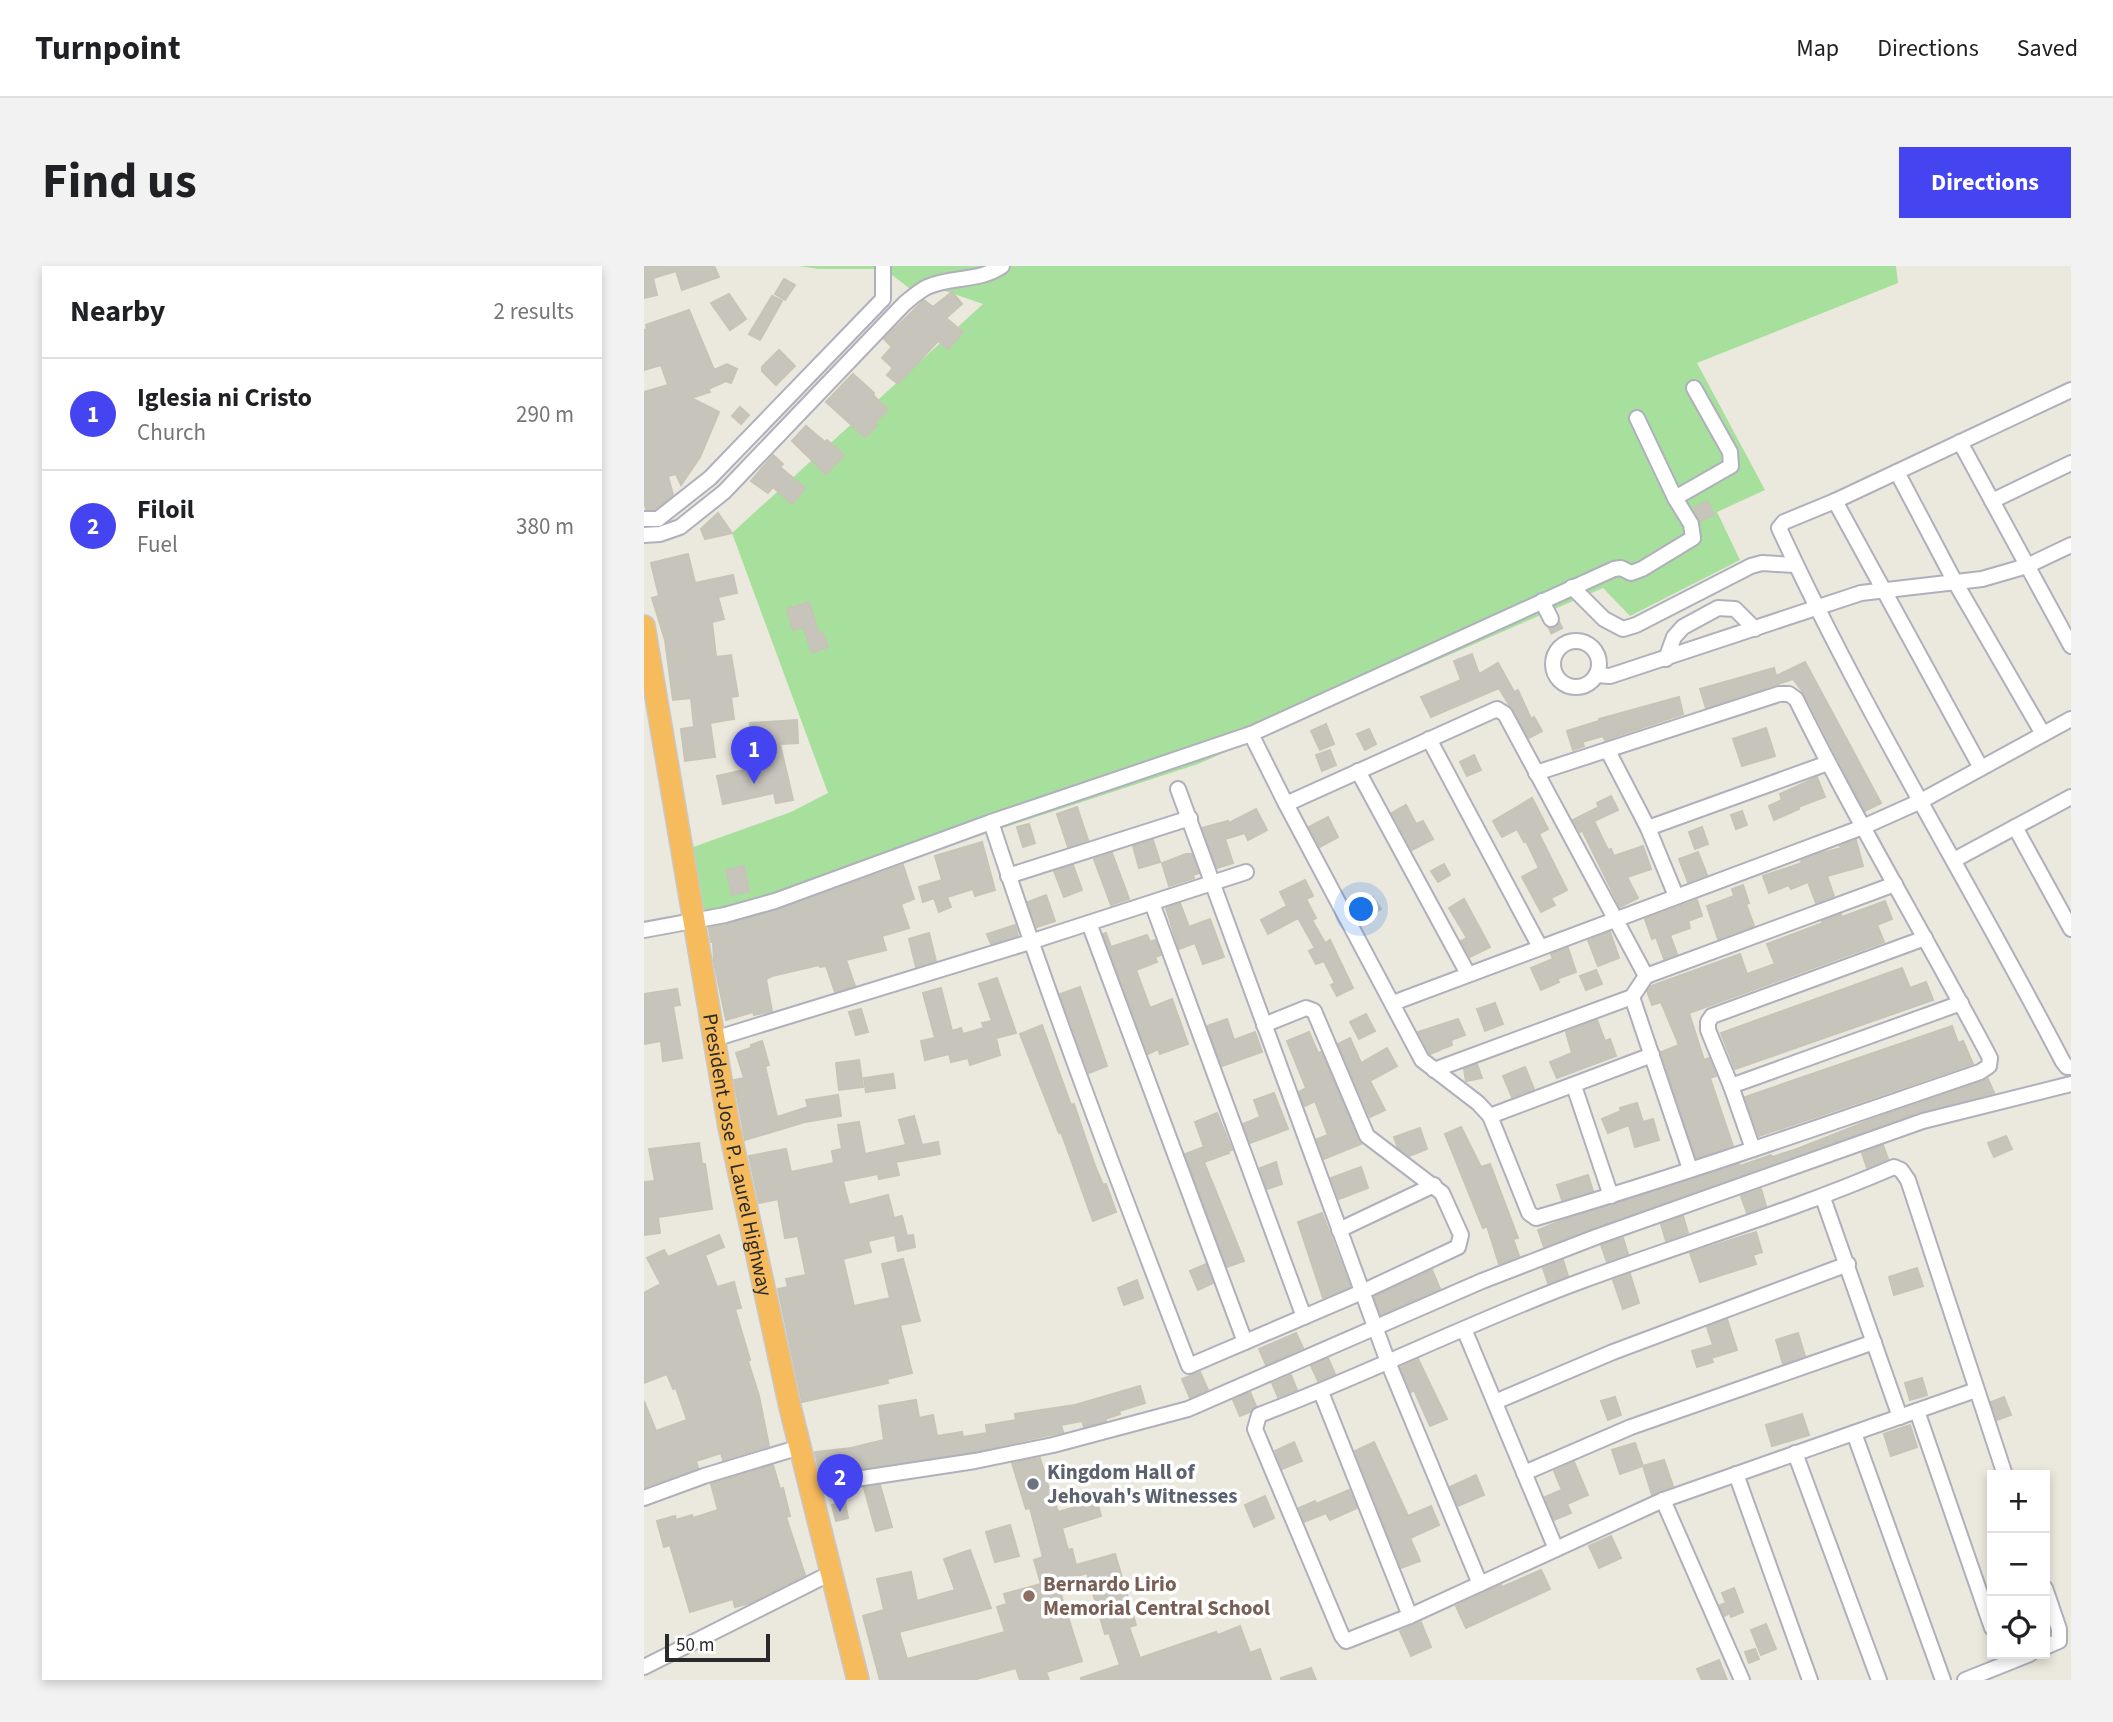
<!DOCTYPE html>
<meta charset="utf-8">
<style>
:root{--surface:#fff;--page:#f2f2f2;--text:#202124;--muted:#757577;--line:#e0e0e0;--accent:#4445f1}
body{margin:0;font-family:"Source Sans 3",sans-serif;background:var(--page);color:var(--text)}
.controls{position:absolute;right:21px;bottom:21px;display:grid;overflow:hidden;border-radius:0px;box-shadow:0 4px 10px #0003}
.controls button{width:63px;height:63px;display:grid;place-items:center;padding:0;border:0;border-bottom:2px solid var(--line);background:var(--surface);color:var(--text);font:35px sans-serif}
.scale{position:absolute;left:21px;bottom:18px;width:105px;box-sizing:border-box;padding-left:7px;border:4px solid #2a2a2a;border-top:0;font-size:19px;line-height:24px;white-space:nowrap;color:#2a2a2a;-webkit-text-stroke:5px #fff;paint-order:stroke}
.you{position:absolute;left:718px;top:644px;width:24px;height:24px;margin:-18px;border:5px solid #fff;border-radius:50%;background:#1a73e8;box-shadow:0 0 0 10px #1a73e833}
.badge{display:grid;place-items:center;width:46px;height:46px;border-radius:50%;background:var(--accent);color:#fff;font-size:23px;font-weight:700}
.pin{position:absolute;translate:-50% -58px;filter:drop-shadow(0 2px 4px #0008)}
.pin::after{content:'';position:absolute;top:37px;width:24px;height:21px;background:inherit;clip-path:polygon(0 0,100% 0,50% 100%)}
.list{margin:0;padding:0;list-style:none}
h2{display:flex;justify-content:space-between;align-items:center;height:91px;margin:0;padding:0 28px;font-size:30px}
h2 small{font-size:23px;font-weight:400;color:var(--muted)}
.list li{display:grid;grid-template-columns:46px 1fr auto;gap:21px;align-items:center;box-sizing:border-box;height:112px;padding:0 28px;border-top:2px solid var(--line)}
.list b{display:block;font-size:26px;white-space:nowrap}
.list p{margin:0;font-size:23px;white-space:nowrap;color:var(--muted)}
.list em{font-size:23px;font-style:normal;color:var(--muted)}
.icon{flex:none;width:38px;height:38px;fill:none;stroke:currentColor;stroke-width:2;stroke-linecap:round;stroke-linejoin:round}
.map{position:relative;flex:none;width:1427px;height:1414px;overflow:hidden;border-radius:0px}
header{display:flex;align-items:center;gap:42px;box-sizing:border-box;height:98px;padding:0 35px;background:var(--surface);border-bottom:2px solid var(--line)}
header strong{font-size:33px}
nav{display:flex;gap:38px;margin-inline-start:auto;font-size:24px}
.intro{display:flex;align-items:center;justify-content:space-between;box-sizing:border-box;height:168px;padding:0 42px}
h1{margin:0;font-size:49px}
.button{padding:18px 32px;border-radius:0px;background:var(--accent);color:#fff;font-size:24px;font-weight:700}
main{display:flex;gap:42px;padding:0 42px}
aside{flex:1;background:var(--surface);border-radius:0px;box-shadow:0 4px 10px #0003}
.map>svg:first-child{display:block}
</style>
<header>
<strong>Turnpoint</strong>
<nav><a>Map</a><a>Directions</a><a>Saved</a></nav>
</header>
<div class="intro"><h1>Find us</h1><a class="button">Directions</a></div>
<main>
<aside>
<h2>Nearby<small>2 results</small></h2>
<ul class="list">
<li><span class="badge">1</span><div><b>Iglesia ni Cristo</b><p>Church</p></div><em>290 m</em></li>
<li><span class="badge">2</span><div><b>Filoil</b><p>Fuel</p></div><em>380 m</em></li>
</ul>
</aside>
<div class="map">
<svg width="1427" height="1414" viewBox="0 0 1427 1414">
<rect width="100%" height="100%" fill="#ebe8dd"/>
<path fill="#a7df9c" d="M155,0H1252L1254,17L1053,97L1121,224L1073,246L1096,294L986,350L959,322L554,498L215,609L49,655L38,585L147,546L184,527L88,267L339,38L287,20L273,28L240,3H174Z"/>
<g fill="#c7c4bc" stroke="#c7c4b6" stroke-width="2">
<path d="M0,0H70L75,11L38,24L32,5L9,12L13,29L0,32Z"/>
<path d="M140,13L151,19L141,34L131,28Z"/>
<path d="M308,26L318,38L302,52L319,66L304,83L294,75L254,118L243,109L249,102L238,92L248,81L240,73L280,34L289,41Z"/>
<path d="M85,28L102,53L86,64L67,37Z"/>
<path d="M128,30L138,35L116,74L105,68Z"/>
<path d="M45,44L70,104L83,98L93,103L87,117L82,115L64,123L66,126L47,132L75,146L56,191L37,219L32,208L24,210L29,229L11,243H2L0,234V126L24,119L17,99L0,104V64L3,63L2,59Z"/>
<path d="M135,84L151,100L132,119L118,105V101Z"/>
<path d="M209,108L230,127L229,129L244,144L230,157L233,159L221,171L182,136Z"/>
<path d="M96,141L105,149L97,158L88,150Z"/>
<path d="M162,160L181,176L183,174L200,189L182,208L148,175Z"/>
<path d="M129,189L139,198L136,201L161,222L148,238L129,221L124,227L107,215Z"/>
<path d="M1064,235L1070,249L1056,255L1050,241Z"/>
<path d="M74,247L88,267L61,273L57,263Z"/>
<path d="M44,288L51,317L89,309L93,327L74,331L80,353L68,356L72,391L87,389L94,430L87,431L90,453L66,457L71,491L41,495L37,463L50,461L47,432L29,434L21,374L8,332L15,330L7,297Z"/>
<path d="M165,336L175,368L179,367L184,381L168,387L159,361L149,364L143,343Z"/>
<path d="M828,388L835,408L854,397L870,426L874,424L887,453L890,451L898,465L885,472L855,422L787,451L777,431L817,414L810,395Z"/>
<path d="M1161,396L1237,537L1221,545L1161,429L1149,413L1062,442L1056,423L1130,402L1132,410Z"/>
<path d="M1035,431L1039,448L961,474L959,470L938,476L940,480L929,484L923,465L955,455V453Z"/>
<path d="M153,454L154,477L136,478L149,534L132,537L130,527L79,538L73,510L123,499L119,479L108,480L106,457Z"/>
<path d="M682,458L690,478L676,484L667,465Z"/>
<path d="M1122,462L1131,490L1098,500L1089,473Z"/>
<path d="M725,463L732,478L721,484L713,468Z"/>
<path d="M686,484L692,499L678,505L672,489Z"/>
<path d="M830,489L837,504L823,510L816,496Z"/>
<path d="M1173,511L1181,531L1154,541L1155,543L1130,554L1125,540L1138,534L1136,528Z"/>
<path d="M967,530L974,544L950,555L964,584L967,583L970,590L999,580L1007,603L983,611L994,632L976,641L938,564L936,566L929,554L955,541L953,537Z"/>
<path d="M888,532L904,563L895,568L923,624L907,632L911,639L897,646L878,611L895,602L882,575L880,576L873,563L858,571L849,555Z"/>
<path d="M762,539L772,558L779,555L789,573L768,584L748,547Z"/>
<path d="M433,541L444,574L424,581L413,548Z"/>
<path d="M612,543L623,564L604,574L601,567L581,573L589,597L573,602L558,562L584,555L585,557Z"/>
<path d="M1098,545L1103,559L1092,563L1087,549Z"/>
<path d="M684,551L694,571L676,581L665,561Z"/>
<path d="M385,558L391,577L379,581L373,561Z"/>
<path d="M1058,561L1064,578L1051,583L1045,566Z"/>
<path d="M509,574L516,596L495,602L489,580Z"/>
<path d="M1212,574L1219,600L1183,610L1190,630L1172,637L1164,616L1147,623L1145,619L1125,627L1119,610L1158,597L1157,595L1175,588L1197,582L1196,580Z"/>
<path d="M338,576L351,624L331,630L329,623L303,631L307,641L295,646L290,632L279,636L275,621L298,614L291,590Z"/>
<path d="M1054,586L1063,609L1044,616L1035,593Z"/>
<path d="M468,587L485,633L467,639L450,593Z"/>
<path d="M542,588H548L555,607L549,609L550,612L525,620L518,597Z"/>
<path d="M800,598L806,609L794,616L787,605Z"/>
<path d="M259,599L270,633L257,638L265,662L238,670L242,684L202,694L211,720L191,726L182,700L176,701L175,699L128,710L122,713L128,745L110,749L109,746L82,754L70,696L69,676H67L65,662L134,644Z"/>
<path d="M429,599L438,624L420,631L410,605Z"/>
<path d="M100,600L105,625L88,629L82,604Z"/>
<path d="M661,614L669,630L662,633L672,652L668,654L681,677L686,674L709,722L693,730L687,719L691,717L680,695L672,698L665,685L671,682L654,652L624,668L617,654L643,640L636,626Z"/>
<path d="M1099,619L1105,637L1102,638L1110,660L1074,673L1063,640L1090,630L1088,623Z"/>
<path d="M402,629L411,655L393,661L384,636Z"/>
<path d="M729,631L737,643L726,650L719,637Z"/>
<path d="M820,633L846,681L826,691L817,675L823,672L805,642Z"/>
<path d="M1053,634L1058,650L1044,655L1046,662L1026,669L1033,688L1020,693L1012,671L1008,673L1001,653Z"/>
<path d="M1241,635L1248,653L1233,659L1240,676L1045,747L1060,794L1065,792L1072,810L1066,812L1089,880L1052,892L1017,786L1035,779L1017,736L1008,739L1003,725L1007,720L1096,688L1103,708L1131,698L1123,678L1179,657L1178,655L1197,648L1198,651Z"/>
<path d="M536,637L545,661L566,653L580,691L559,698L551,677L535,683L522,642Z"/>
<path d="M371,659L374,670L347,678L343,668Z"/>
<path d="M966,666L975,692L954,700L944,674Z"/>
<path d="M285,667L292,695L272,701L265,673Z"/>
<path d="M462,667L467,681L503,669L506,676L511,674L517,689L511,691L513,696L492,704L506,742L528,733L544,778L516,788L514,783L504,788L459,668Z"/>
<path d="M924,682L932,706L913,713L915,716L897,724L887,702L909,693L907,688Z"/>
<path d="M1258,702L1266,722L1282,716L1289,734L1091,803L1077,767Z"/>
<path d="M952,704L958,718L942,724L936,710Z"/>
<path d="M353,712L372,767L352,772L356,789L326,799L324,792L307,796L305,788L281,794L277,775L291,772L279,727L297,722L308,765L317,762L319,768L340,762L338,757L348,755L335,718Z"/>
<path d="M436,721L463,800L445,807L416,728Z"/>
<path d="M33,723L36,739L29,740L38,792L19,795L17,775L0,778V728Z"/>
<path d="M851,737L859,758L841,765L833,743Z"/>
<path d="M217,743L224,766L212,769L205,746Z"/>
<path d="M722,748L731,765L715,773L706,756Z"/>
<path d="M583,753L590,774L611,766L618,786L578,800L563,760Z"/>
<path d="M814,753L821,769L807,774L808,779L786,788L774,766Z"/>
<path d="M953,754L961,775L966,773L972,790L913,812L906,796L928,787L922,766Z"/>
<path d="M398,759L427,839L430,838L437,859L451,900L459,919L462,918L472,946L449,955L417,866L415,867L376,768Z"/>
<path d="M1308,760L1314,777L1319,775L1329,798L1115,870L1101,831Z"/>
<path d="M665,766L674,787L677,786L717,878L680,893L673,873L684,869L671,835L661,840L659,837L655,826L662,822L643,775Z"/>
<path d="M706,772L717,797L743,782L753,800L726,815L741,844L726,851L694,778Z"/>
<path d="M118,775L125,799L121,800L133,851L164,841L162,834L194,829L197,850L161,856L101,874L90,814L100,812L92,787L107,782V779Z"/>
<path d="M215,794L219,821L195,824L192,797Z"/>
<path d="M833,798L838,812L822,815L820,803Z"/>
<path d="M881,801L890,823L868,831L859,810Z"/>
<path d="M249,808L251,822L222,826L220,812Z"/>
<path d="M1344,813L1350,827L1276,846L900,981L894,964L924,952L1095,898L1096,900L1127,889L1128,891L1153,883L1229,853Z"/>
<path d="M630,827L644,863L606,877L599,858L616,851L610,834Z"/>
<path d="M993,837L999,856L1009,853L1015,874L991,881L985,859L964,867L958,853L977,845L976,842Z"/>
<path d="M573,847L588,884L584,885L585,887L560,896L600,995L583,1001L541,888L560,881L551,856Z"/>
<path d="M270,850L278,879L294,876L296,888L252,896L255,909L235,913L234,908L199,915L205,939L244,929L250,952L258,950L263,970L269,969L271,981L254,985L251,969L224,975L227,986L199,993L210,1040L246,1032L238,998L259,993L276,1055L256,1059L268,1107L243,1113L244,1117L158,1136L134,1023L144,1021L142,1013L162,1009L154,970L141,972L134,933L115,937L105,890L142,883L147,906L190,897L188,885L198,883L194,859L215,856L221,888L262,879L255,854Z"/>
<path d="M817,861L837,901L846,898L874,972L869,973L875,990L855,998L843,960L839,962L801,868Z"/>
<path d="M776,862L783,883L765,890L754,882L750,871Z"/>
<path d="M1362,870L1368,883L1350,891L1344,877Z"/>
<path d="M55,877L58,898H61L68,943L14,951L16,967L0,969V916L11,915L5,883Z"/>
<path d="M1239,879L1244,893L1223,902L1218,887Z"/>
<path d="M632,896L638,918L623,923L616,902Z"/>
<path d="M717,901L724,922L695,933L687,912Z"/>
<path d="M944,909L949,925L918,934L913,919Z"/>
<path d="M1117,923L1122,940L1103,947L1097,930Z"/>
<path d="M678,947L706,1021L679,1032L654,956Z"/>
<path d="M1039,950L1044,967L1022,975L1017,958Z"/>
<path d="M1112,966L1118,986L1109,989L1112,998L1056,1016L1046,987Z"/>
<path d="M75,969L80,981L61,989L73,1021L90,1016L97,1042L91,1043L106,1094L104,1095L115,1130L125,1180L79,1194L77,1187L52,1195L54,1202L0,1222V1135L12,1165L43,1154L32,1122L29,1123L23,1108L0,1117V1027L17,1018L3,992L20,984L24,991Z"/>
<path d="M979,972L984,988L963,996L957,979Z"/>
<path d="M919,994L924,1010L904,1017L899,1002Z"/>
<path d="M562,998L569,1017L554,1024L546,1005Z"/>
<path d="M1273,1002L1279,1020L1250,1029L1245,1011Z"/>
<path d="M788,1004L796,1023L737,1049L730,1031Z"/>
<path d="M986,1008L995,1037L979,1043L969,1014Z"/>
<path d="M493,1014L499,1032L480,1039L474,1022Z"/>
<path d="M1083,1053L1093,1084L1067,1092L1069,1096L1053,1101L1048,1085L1069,1079L1063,1061Z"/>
<path d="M652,1067L659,1082L622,1099L615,1083Z"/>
<path d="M1154,1067L1161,1090L1139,1098L1132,1074Z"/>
<path d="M684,1092L691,1108L674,1115L667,1100Z"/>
<path d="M774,1093L803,1153L786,1160L770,1124L767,1126L756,1101Z"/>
<path d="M556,1106L564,1124L546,1132L538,1113Z"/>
<path d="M647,1109L653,1124L634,1131L628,1117Z"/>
<path d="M1278,1112L1283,1129L1266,1134L1261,1117Z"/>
<path d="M496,1120L501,1137L475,1145L476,1148L461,1153L462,1155L440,1161L438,1155L417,1159L419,1166L329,1186L176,1209L171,1186L207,1182L240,1174L235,1140L272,1134L275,1152L289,1149L293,1170L318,1166L319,1171L343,1167L342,1159L372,1154L371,1148L431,1139Z"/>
<path d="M606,1126L612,1140L606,1146L596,1150L589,1134Z"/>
<path d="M971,1131L977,1149L964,1154L957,1135Z"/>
<path d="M1360,1131L1367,1149L1353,1154L1347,1136Z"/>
<path d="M1158,1148L1165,1169L1128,1180L1122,1159Z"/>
<path d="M1266,1159L1273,1181L1247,1190L1240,1168Z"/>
<path d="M650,1176L658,1195L638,1203L631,1185Z"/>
<path d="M730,1176L764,1250L787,1240L795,1259L766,1272L776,1295L757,1302L711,1185Z"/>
<path d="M991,1177L999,1200L976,1208L968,1184Z"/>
<path d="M396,1192L410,1240H412L414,1246L453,1235L457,1250L418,1262L424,1284L428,1283L432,1299L471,1288L492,1359L485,1361L496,1392L572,1366L574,1369L596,1360L606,1387L616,1383L627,1414H437V1412L476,1399L465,1367L461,1368L443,1307L413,1316L438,1395L402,1406L405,1414H376L372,1402L329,1414H236L219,1350L240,1344L233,1313L267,1306L273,1335L311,1324L300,1293L326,1284L347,1342L255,1366L263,1393L361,1366L353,1341L363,1338L360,1328L397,1318L390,1294L399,1291L386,1242L382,1243L368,1197Z"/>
<path d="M1020,1194L1029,1220L1008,1229L999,1200Z"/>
<path d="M930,1196L944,1229L923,1238L927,1247L910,1254L901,1231L918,1224L910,1205Z"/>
<path d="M129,1199L136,1223L139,1222L146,1250L142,1251L161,1309L106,1337L91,1341L89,1333L46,1346L26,1279L20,1281L13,1255L31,1250L32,1254L48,1249L49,1252L74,1244L67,1218Z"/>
<path d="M832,1209L840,1229L814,1240L806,1221Z"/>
<path d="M236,1219L248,1261L232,1265L220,1222Z"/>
<path d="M705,1224L713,1242L686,1254L682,1247L660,1256L655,1242L671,1235L672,1238Z"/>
<path d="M621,1230L630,1252L610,1261L601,1239Z"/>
<path d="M201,1236L204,1252L192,1255L188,1239Z"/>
<path d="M366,1259L375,1290L351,1296L342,1266Z"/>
<path d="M967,1270L977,1292L955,1302L945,1280Z"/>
<path d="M897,1304L906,1323L822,1362L812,1340L857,1319L858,1321Z"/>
<path d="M1090,1322L1099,1346L1087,1351L1086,1347L1080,1350L1076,1339L1082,1337L1078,1327Z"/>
<path d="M777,1356L787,1381L767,1390L756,1365Z"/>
<path d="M1122,1358L1132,1383L1117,1389L1107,1364Z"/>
<path d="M1111,1383L1115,1393L1105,1397L1101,1386Z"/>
<path d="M1075,1394L1083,1414H1058L1053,1403Z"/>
<path d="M667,1402L672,1414H637V1412Z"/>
</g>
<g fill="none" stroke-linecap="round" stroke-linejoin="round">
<path stroke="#c4c2b9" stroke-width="14" stroke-dasharray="14 7" stroke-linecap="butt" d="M907,353L915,369"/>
<defs>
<g id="minor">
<path d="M1427,124L1191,235L1140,256L1135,262C1219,445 1326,617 1419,796L1423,801H1427"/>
<path d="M1316,176L1427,380"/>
<path d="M1253,206L1311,316L1399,468"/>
<path d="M1031,232L1087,200L1086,186L1050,122"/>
<path d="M1191,235L1337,502"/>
<path d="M1348,235L1427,197"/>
<path d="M0,253H14L66,212L239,33V0"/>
<path d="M0,269L16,268L36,261L80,226L260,38C267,32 275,25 283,21C307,10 335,16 358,0"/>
<path d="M928,321L960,353L979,363L992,359L1107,300L1118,297L1150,299"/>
<path d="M898,335L907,353"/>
<circle cx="932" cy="398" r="23"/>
<path d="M1022,393L1030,371L1039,361L1074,342L1091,343L1111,363"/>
<path d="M952,409L966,410L1217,327L1338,313L1383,300L1427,279"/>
<path d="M607,468L642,538L778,794L834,837L846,850L885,947L892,952C1042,908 1189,856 1336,806L1345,800L1346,792C1283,672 1212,555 1152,433L1145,428H1135L892,507"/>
<path d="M785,473L896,681"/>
<path d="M964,485L1004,562L1032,630"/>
<path d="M714,505L824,708"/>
<path d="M534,523L744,1096L836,1318"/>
<path d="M642,538L853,443L861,448L1002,710"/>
<path d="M347,556C407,740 476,920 545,1100L718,1026L814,981L817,969L798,927L723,870L670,745L662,742L620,759"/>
<path d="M1371,561L1427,663"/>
<path d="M1004,562L1184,497"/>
<path d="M1310,594L1427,531"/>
<path d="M364,610L546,552"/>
<path d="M508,637L660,1051"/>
<path d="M445,657L601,1076"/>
<path d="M0,664L81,649L131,635L347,556L607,468L970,303L977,302L987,307L998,303L1049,272L1047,258L1031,232L993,152"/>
<path d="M988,731L1046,903"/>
<path d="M749,737L1219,561L1277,535L1427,453"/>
<path d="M70,773L386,676L602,606"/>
<path d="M790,804L988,731L1002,710L1251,618"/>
<path d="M930,820L967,930"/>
<path d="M1087,820L1317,737"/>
<path d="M846,850L1008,789"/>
<path d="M1109,883L1087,820L1064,764V756L1068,750L1281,672"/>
<path d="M1179,932L1256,1151"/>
<path d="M695,964L790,919"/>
<path d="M820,1063L912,1283"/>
<path d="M1332,1124L1019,1234L766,1350L702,1375L698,1370L611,1163L615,1149C725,1108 830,1054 940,1014C1043,976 1148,945 1250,901L1257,904L1264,914L1361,1209"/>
<path d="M677,1126L766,1350"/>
<path d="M851,1136L969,1086L1204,998"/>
<path d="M1273,1145L1348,1362"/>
<path d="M1210,1167L1299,1414"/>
<path d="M1151,1187L1235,1414"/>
<path d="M880,1207L987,1161L1230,1076"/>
<path d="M1092,1208L1166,1414"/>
<path d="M166,1220L331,1195L409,1179L544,1143L838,1015L952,971L1279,855L1427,818"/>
<path d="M0,1232L60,1210L156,1181"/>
<path d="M1019,1234L1098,1414"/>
<path d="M1401,1322L1415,1363V1375L1401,1381"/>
<path d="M0,1401L187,1307"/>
<path d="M1321,1414L1386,1388"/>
</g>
<g id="highway">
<path id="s1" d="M0,360L85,861L146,1141L214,1414"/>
</g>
</defs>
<use href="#minor" stroke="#b0b0bd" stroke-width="18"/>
<use href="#highway" stroke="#c8c8c8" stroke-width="24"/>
<use href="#minor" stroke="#fff" stroke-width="14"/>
<use href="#highway" stroke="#f6bb5d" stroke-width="21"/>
</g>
<circle fill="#6b7280" stroke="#fff" stroke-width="2.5" cx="389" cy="1218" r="7"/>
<circle fill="#8d6e63" stroke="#fff" stroke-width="2.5" cx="385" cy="1330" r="7"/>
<g text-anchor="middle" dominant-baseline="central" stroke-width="7" stroke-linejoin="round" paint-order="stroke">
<g font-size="21" fill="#2a2a2a" stroke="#fff">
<text stroke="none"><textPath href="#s1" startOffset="537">President Jose P. Laurel Highway</textPath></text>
</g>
<g font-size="21" font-weight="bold" fill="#5b616d" stroke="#fff" text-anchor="start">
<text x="403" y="1206">Kingdom Hall of<tspan x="403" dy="24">Jehovah's Witnesses</tspan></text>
</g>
<g font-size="21" font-weight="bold" fill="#785e54" stroke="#fff" text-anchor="start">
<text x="399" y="1318">Bernardo Lirio<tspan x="399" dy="24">Memorial Central School</tspan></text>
</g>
</g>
</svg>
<div class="controls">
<button>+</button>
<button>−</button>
<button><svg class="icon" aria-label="locate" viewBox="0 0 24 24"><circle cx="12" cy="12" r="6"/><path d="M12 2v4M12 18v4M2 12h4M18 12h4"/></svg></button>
</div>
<div class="scale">50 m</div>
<div class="you"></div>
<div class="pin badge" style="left:110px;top:518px">1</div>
<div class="pin badge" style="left:196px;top:1246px">2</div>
</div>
</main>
